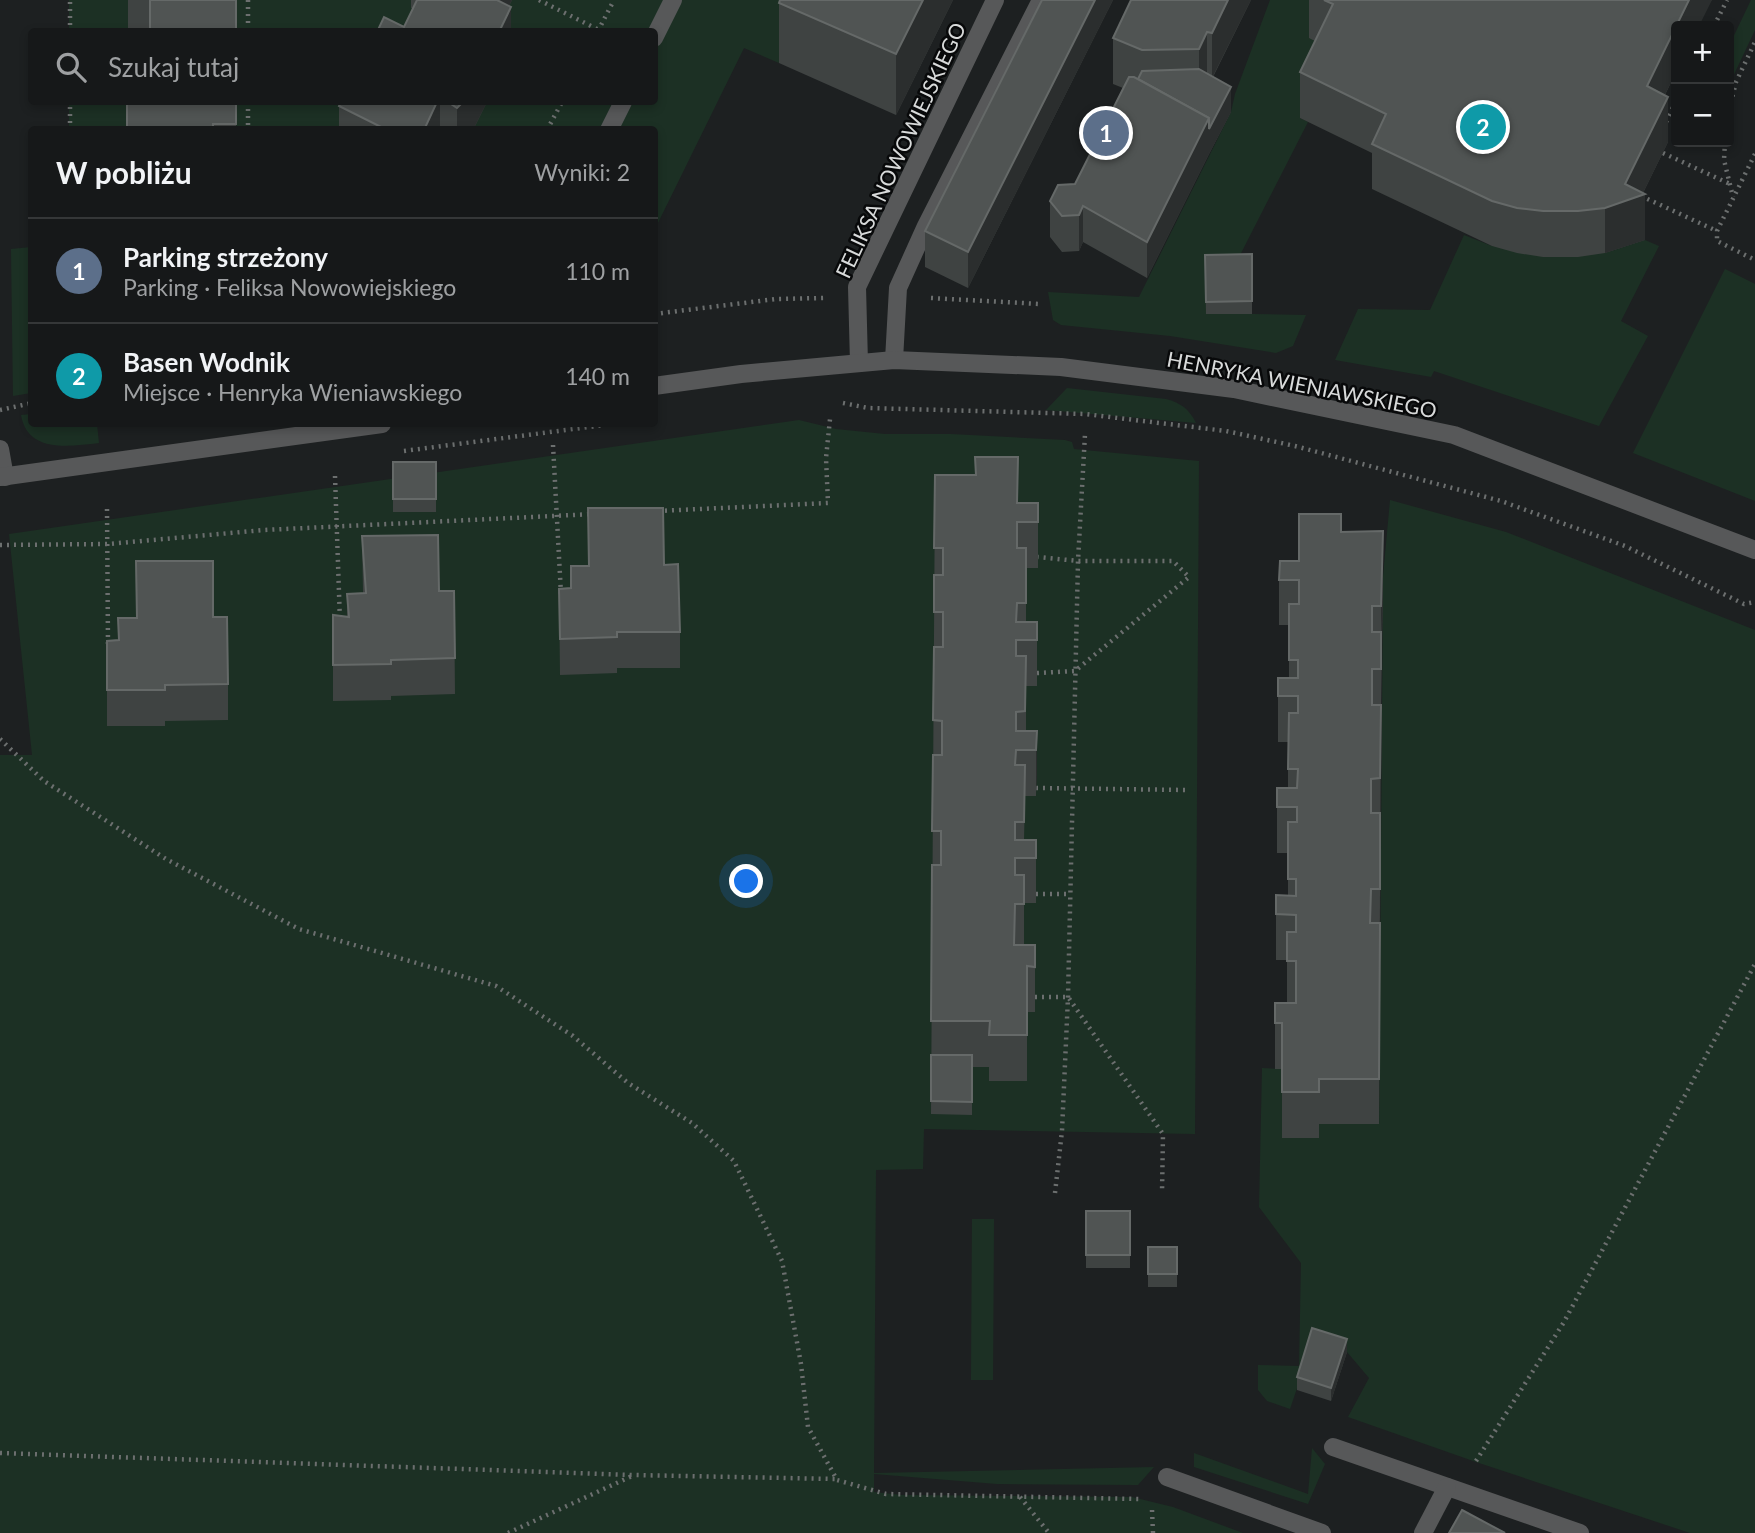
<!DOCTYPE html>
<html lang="pl">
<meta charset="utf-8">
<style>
:root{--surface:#161819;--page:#232526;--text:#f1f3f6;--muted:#9ea0a2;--line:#353738;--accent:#d93025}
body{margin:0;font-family:Lato,sans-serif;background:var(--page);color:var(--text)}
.controls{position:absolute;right:21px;top:21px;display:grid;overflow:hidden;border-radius:7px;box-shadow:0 4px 10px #0003}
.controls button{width:63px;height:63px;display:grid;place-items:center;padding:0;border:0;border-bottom:2px solid var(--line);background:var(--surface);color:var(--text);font:35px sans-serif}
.you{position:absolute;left:747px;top:882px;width:24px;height:24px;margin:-18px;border:5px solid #fff;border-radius:50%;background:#1a73e8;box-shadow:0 0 0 10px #1a73e833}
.badge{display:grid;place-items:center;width:46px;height:46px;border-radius:50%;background:var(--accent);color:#fff;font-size:23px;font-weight:700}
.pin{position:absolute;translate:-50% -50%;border:4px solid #fff;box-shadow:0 2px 7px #0006}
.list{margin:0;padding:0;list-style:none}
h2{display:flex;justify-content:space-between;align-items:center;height:91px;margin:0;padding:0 28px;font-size:30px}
h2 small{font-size:23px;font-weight:400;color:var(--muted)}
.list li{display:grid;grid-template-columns:46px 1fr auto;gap:21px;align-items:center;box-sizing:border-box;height:105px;padding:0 28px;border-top:2px solid var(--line)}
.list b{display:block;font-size:26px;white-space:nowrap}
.list p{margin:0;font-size:23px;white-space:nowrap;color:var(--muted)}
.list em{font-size:23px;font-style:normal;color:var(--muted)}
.icon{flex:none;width:38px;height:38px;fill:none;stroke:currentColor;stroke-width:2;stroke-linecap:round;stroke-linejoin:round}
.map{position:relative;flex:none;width:1755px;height:1533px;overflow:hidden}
.search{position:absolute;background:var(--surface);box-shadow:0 4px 10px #0003;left:28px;top:28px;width:630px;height:77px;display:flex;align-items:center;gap:18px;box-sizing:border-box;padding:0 24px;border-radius:7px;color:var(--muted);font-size:26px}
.panel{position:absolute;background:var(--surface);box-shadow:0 4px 10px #0003;left:28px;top:126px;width:630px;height:301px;border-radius:7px}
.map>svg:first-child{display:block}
</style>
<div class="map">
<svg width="1755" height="1533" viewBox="0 0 1755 1533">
<rect width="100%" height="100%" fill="#1d2021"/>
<g fill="#1c3024">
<path d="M69,0H809L779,63L744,48L655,229L654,130H69V102H654V32L69,31Z"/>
<path d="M1270,0H1327L1333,50L1300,118L1308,122L1234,267L1252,314L1306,315L1293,346L1276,353L1170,336L1061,325L1053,320L1048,292L1139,297L1231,112L1235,94Z"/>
<path d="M1751,0H1755V30L1729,85V46Z"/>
<path d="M1464,235L1492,246L1605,253L1645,240L1659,246L1621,321L1648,336L1599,426L1434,371L1431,377L1335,360L1358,309L1430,310Z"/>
<path d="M31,247V393L13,396L11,249Z"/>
<path d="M1725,269L1755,284V501L1633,453Z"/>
<path d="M1067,388L1166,399C1181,403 1189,409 1196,423L1046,410Z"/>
<path d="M31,414L32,424H97L99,443C70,446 28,454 21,415Z"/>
<path d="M799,420L836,429L885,434H951L1065,440L1072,442L1074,449L1199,461L1195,1134L924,1129L923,1169L876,1170L874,1473L1154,1467L1138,1485L997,1484L874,1474V1492L902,1495L1132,1497L1173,1507L1243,1533H0V755H32L9,534Z"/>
<path d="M1390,500L1506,532L1755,630V1533H1690L1476,1462L1348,1417L1369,1378L1347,1352L1313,1341L1290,1409L1267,1401L1258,1390V1365L1299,1366L1301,1263L1259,1207L1262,1068L1282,1069L1319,1138V1124H1379L1383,577Z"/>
<path d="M972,1219H994L993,1380H971Z"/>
<path d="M1312,1448L1325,1464L1308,1504L1194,1467V1453L1308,1494Z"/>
</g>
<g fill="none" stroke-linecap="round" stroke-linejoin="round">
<g stroke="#6c6f6f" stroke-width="4.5" stroke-dasharray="2 5" stroke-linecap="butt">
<path d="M248,0V32"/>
<path d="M539,0L599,30"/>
<path d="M1714,26L1727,0"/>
<path d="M598,31L614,0"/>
<path d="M70,32V0"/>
<path d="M248,102V130"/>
<path d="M1729,110L1736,82L1755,42"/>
<path d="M1666,122L1676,101"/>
<path d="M70,130V102"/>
<path d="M547,130L562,102"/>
<path d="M1725,142L1724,160L1733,197"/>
<path d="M1663,153L1730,184"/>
<path d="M1755,154L1717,231V241L1755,260"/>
<path d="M1641,196L1717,231"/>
<path d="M931,298L1040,304"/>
<path d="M654,314L776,299L824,298"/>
<path d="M843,403L868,408L1085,414L1226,431L1295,446L1501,501L1625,546L1744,604L1755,602"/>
<path d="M0,410L32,403"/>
<path d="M553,445L561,594"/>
<path d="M404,451L612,424"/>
<path d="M335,476L340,622"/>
<path d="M107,509L108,645"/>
<path d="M658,511L828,503L826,458L830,419"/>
<path d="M0,545L108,544L264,530L594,514"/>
<path d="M1037,673L1075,671L1189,577L1173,561H1078L1038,557"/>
<path d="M0,739L44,781L166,859L299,929L496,986L573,1036L628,1083L692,1123L734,1161L782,1261L801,1364L808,1427L837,1480L886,1494L1139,1499"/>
<path d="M1036,788L1187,790"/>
<path d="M1036,894H1070"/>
<path d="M1035,997H1068L1163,1134L1162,1193"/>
<path d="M1055,1193L1062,1131L1068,997L1078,561L1085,434"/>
<path d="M0,1453L633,1475L836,1479"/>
<path d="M1476,1461L1564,1322L1755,964"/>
<path d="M1020,1497L1049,1533"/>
<path d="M1152,1510L1153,1533"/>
<path d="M508,1533L632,1476"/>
</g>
<g stroke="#575859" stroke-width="18">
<path d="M654,38L673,0"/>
<path d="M609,130L623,102"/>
<path d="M894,360L898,288L926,226L1041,0"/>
<path d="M0,449L5,477"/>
<path d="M1333,1447L1580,1533"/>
<path d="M1167,1477L1322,1533"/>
<path d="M1423,1533L1447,1487"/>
</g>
<g stroke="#575859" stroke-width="18">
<path d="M859,363L857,287L995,0"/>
<path d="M654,386L741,374L894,360L1061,367L1234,389L1454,435L1755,550"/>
<path d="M0,477L382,424"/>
</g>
</g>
<g fill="#3f4342">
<rect x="128" y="0" width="108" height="32"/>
<path d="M411,0H512L509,6L511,32L413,9L411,8Z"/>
<path d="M780,0H953L896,115L779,63V3Z"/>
<path d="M1042,0H1113L968,288L925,267V231Z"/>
<path d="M1251,0L1213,77L1231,112L1209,154L1147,278L1083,242L1079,251L1062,252L1050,237V201L1075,184L1123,88L1113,84V38Z"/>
<path d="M1309,0H1712L1676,26V72L1665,95L1668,142L1643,193L1645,240L1605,253L1578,257H1543L1517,253L1492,246L1372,189V153L1300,118V72L1315,41L1309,38Z"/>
<path d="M236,102V130H127Z"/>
<path d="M341,102H487L473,130H339V106Z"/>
<path d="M1252,254V314H1206L1205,255Z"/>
<rect x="393" y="462" width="43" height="50"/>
<path d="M935,475L1018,503H1038V568H1026V622H1037V686H1026V731H1037L1036,796H1025L1024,840H1036V903H1024V945H1035V1012H1027V1081H989V1067H972V1115L931,1114Z"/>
<path d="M588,508L664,565L680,632V668H617V673L560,675L559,589L571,588L588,566Z"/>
<path d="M1341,532L1383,577L1381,715L1379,1124H1319V1138H1282V1069H1275V1023L1287,1003V960H1276V914L1288,896V853H1277V807L1288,788V742H1278V678H1289V625H1279V580L1299,561Z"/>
<path d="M362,536L439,591H454L455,694L391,696V700L333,701V615L347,617V594L363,593Z"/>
<path d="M213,617L228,684V720L165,721V726H107V641H118Z"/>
<rect x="1086" y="1211" width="44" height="57"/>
<rect x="1148" y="1247" width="29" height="40"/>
<path d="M1347,1352L1331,1401L1297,1390V1377Z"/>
</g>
<g fill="#2b2e2e">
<path d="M491,0H512L496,32Z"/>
<path d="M923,0H953L896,115V54Z"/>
<path d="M1095,0H1113L968,288V252Z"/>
<path d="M1228,0H1251L1212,78V33Z"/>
<path d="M1689,0H1712L1699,26H1676Z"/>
<path d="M511,7V32H499Z"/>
<path d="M1676,26V72L1647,131V86Z"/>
<path d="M1207,32V78L1199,94V49Z"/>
<path d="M1231,87V112L1209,154L1147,278V242L1209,118Z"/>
<path d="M1668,97V142L1642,195L1645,194V240L1605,253V208L1625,184Z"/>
<path d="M437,102H440V130H424Z"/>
<path d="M463,102H487L473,130H457V108Z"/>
<path d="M1083,206V242L1079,251V215Z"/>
<path d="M1383,531V577L1381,652V606Z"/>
<path d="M1381,705L1380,969L1379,1124V1079Z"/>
<path d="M1037,731V776L1036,796V750Z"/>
<path d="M1347,1339V1352L1331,1401V1388Z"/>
</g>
<g fill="#505453" stroke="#656968" stroke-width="2">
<rect x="150" y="0" width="86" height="32"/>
<path d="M417,0H497L511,7L499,32H377L384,17L404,27Z"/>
<path d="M780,0H923L896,54L779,3Z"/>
<path d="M1042,0H1095L968,252L925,231Z"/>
<path d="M1131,0H1228L1212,33L1207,32L1199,49L1142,50L1113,38Z"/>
<path d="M1324,0H1689L1647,86L1668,97L1625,184L1645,194L1605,208L1578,211H1543L1517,208L1492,201L1372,144L1386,114L1300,72L1333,4Z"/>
<path d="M1199,69L1231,87L1209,129V118L1138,79L1142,71Z"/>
<path d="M1129,77H1134L1209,118L1147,242L1083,206L1079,215L1062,216L1050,201L1058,185L1075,184Z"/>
<path d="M127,102H236V124H213V130H127Z"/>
<path d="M341,102H437L424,130H387L339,106Z"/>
<path d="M448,102H463L457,108Z"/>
<path d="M1252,254V301L1206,302L1205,255Z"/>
<path d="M975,457H1018L1017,503H1038V522H1017V548H1026V603H1017L1016,622H1037V640H1016V656H1026L1025,711L1016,712V731H1037L1036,750H1016L1015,765H1025L1024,822H1015V840H1036V858H1015V875H1024V904H1015L1014,945H1035V967L1027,966V1035H989L990,1021H931L932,865H941V831H932L933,755H942V721L933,720L934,647H943V612H934V575H943V548H934L935,475H976Z"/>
<rect x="393" y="462" width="43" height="37"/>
<path d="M588,508H663L664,565L678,564L680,632H617V637L560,639L559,589L571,588V566H589Z"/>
<path d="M1299,514H1341V532L1383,531L1381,606H1372V632H1381V669H1372V705H1381L1380,778L1371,779V813H1380V889H1371L1370,923H1380L1379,1079H1319V1092H1282V1023H1275V1003H1296V961H1287V932H1296V915L1276,914V895L1296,896V879H1288V822H1297V807H1277V788H1297L1298,769H1288L1289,713H1298V696H1278V678H1298V660H1289V604H1299V580H1279L1280,561H1299Z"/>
<path d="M438,535L439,591H454L455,658L391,660V664L333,665V615L349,617L347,594L366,593L362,536Z"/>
<path d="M136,561H213V617H227L228,684L165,685V690H107V641L119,640L118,618H137Z"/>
<path d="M931,1055H972V1102L931,1101Z"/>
<rect x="1086" y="1211" width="44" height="44"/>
<rect x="1148" y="1247" width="29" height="27"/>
<path d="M1312,1328L1347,1339L1331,1388L1297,1377Z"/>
<path d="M1462,1510L1505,1533H1449Z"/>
</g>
<g text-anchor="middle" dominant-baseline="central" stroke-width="5" stroke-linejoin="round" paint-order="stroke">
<g font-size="21" fill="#d8dada" stroke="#08090a">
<text transform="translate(900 150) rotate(-65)">FELIKSA NOWOWIEJSKIEGO</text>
<text transform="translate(1302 384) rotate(11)">HENRYKA WIENIAWSKIEGO</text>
</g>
</g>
</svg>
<div class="controls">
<button>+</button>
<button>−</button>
</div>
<div class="you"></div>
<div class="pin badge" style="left:1106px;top:133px;background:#5c6f8a">1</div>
<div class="pin badge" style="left:1483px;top:127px;background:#0f9aa8">2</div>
<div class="search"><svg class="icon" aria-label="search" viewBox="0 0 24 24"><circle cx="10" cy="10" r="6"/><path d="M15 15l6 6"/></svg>Szukaj tutaj</div>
<section class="panel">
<h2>W pobliżu<small>Wyniki: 2</small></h2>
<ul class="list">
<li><span class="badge" style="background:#5c6f8a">1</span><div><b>Parking strzeżony</b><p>Parking · Feliksa Nowowiejskiego</p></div><em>110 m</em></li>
<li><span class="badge" style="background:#0f9aa8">2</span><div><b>Basen Wodnik</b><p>Miejsce · Henryka Wieniawskiego</p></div><em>140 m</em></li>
</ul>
</section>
</div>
